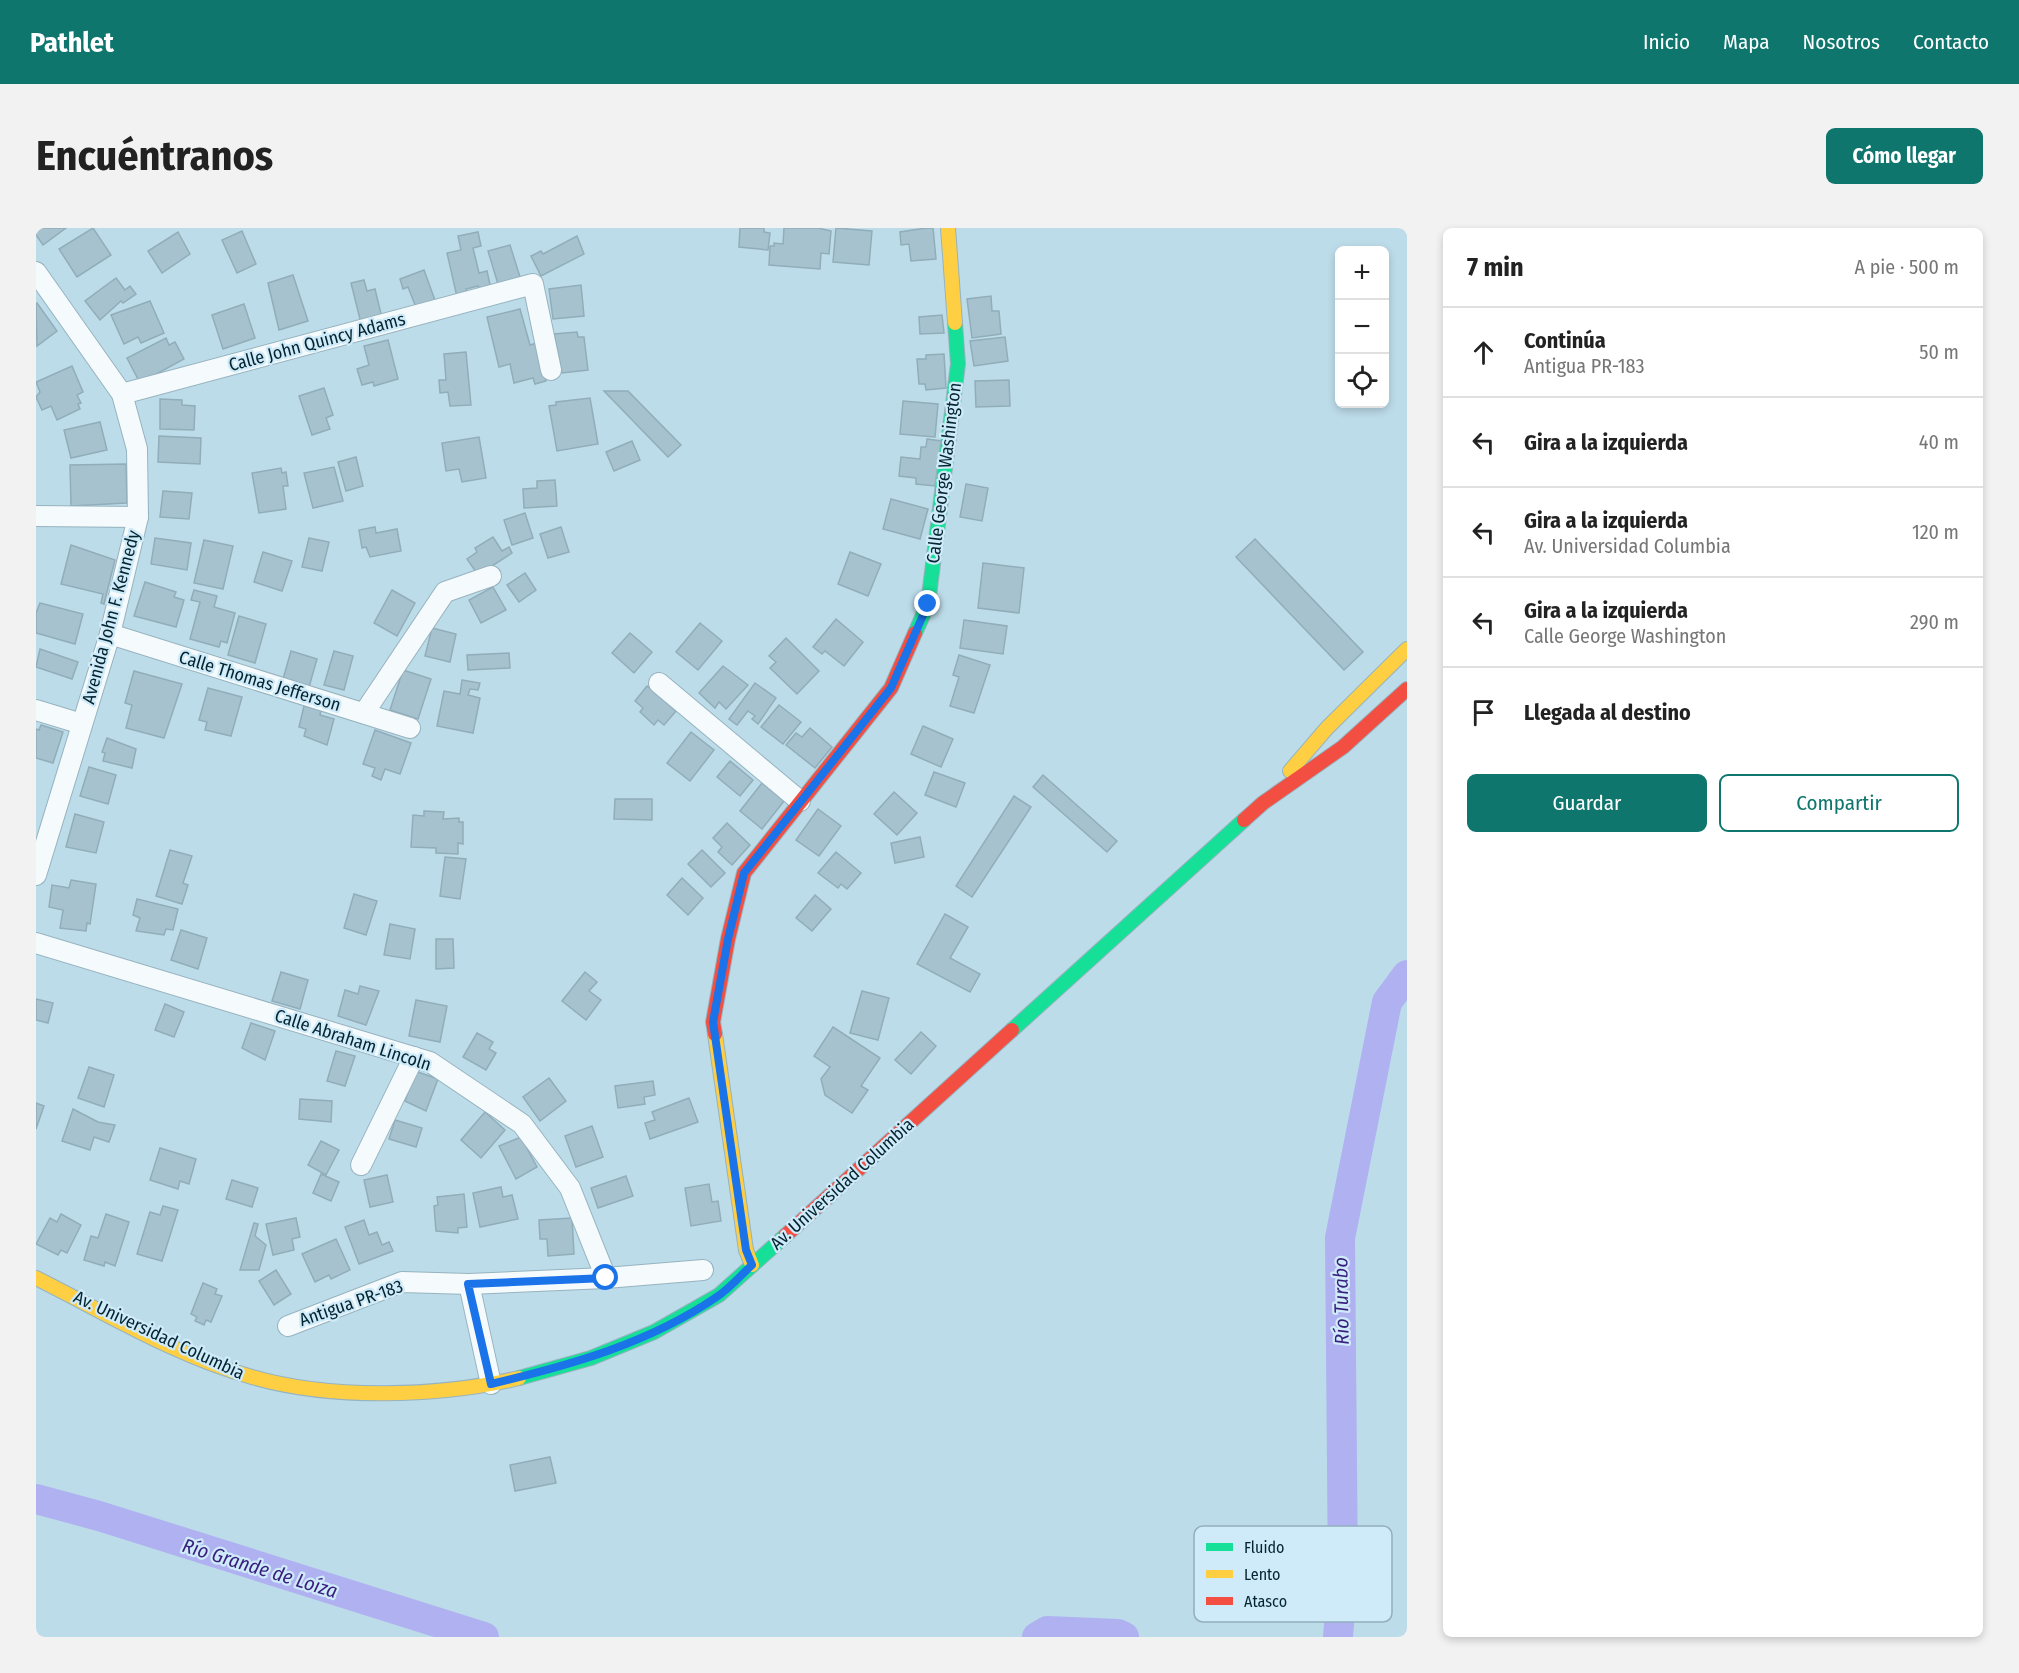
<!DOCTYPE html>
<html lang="es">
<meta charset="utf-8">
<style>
:root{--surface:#fff;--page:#f2f2f2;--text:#222;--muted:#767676;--line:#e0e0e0;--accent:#0f766e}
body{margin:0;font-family:"Fira Sans Condensed",sans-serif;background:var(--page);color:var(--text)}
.controls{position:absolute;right:18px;top:18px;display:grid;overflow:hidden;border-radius:9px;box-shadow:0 3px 9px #0003}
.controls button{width:54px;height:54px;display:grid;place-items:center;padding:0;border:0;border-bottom:2px solid var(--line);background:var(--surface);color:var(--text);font:30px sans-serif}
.stop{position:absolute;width:18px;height:18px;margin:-14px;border:4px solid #1a73e8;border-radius:50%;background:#fff}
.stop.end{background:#1a73e8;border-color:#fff;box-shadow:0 2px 6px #0008}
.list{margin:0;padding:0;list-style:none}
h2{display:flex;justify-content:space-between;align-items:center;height:78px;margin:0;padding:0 24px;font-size:26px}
h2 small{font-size:20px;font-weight:400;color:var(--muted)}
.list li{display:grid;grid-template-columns:39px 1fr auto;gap:18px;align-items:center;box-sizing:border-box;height:90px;padding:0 24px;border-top:2px solid var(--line)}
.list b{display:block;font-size:22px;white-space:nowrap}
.list p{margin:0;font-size:20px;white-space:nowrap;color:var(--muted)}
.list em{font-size:20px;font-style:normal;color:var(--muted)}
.actions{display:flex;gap:12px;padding:18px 24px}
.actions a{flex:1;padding:14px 0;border:2px solid var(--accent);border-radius:9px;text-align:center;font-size:21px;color:var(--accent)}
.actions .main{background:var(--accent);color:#fff}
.icon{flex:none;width:33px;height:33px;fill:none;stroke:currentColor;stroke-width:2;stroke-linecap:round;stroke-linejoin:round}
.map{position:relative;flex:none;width:1371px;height:1409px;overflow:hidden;border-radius:9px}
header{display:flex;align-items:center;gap:36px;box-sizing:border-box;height:84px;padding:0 30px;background:var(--accent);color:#fff}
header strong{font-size:28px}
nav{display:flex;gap:33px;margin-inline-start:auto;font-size:21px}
.intro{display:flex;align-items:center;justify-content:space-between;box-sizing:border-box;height:144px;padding:0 36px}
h1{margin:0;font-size:42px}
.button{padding:15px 27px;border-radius:9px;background:var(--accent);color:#fff;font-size:21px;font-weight:700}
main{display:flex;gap:36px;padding:0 36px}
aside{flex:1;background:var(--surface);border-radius:9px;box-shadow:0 3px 9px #0003}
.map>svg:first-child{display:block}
</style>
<header>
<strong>Pathlet</strong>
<nav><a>Inicio</a><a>Mapa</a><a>Nosotros</a><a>Contacto</a></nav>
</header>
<div class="intro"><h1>Encuéntranos</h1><a class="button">Cómo llegar</a></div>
<main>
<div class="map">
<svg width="1371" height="1409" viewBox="0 0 1371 1409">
<rect width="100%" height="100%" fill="#bddcea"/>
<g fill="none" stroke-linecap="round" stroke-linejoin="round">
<g stroke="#afb1f0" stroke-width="30">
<path d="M0,1271L63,1288L448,1409"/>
<path d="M1001,1409L1011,1403L1082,1406L1088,1409"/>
<path d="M1302,1409L1307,1350L1304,1010L1351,774L1371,747"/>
</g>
</g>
<g fill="#a6c2cf" stroke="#90adb9" stroke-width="1.5">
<path d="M0,0H30L7,17L0,7Z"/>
<path d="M57,0L75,27L41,49L23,21Z"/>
<path d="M704,0H728V4L734,5L732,22L703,19Z"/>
<path d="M748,0H782L795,3L793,26L785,25L784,41L733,37L734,18H738V15L747,16Z"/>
<path d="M800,0L836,3L833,37L797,34Z"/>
<path d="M890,0H897L900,31L875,33L873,16L865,17L864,4Z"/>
<path d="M206,3L220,36L201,45L186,12Z"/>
<path d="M142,4L154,26L126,45L112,23Z"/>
<path d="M442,4L445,18L437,20L443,45L451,43L455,61L443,63L442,58L430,61L432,67L421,69L411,25L425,22L422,8Z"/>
<path d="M541,8L548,26L505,48L495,28L505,23L507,26Z"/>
<path d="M474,17L484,49L462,56L452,23Z"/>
<path d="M388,42L400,75L381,82L372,59L367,61L364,51Z"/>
<path d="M257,47L272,93L243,102L232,55Z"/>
<path d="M80,50L89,62L94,58L100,66L87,75L85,73L64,92L49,73Z"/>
<path d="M328,52L331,63L339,61L346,90L325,95L315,55Z"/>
<path d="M545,57L548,88L517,91L513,61Z"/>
<path d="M955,68L956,83H963L965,106L936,110L931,71Z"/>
<path d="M114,73L128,105L105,115L102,109L88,116L75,87Z"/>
<path d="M1,75L21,103L1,118L0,76Z"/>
<path d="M208,76L219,110L187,121L176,87Z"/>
<path d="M484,81L494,117L501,115L510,153L499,156L497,150L478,155L474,136L463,139L451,89Z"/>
<path d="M906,87L908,105L884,106L883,89Z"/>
<path d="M541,104L542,109H548L552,142L526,145L518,106Z"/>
<path d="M969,109L972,133L938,138L934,113Z"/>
<path d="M130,110L133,117L139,114L148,131L104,155L91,130Z"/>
<path d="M352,112L362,151L338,158L337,154L326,157L321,141L333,137L328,118Z"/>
<path d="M430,124L435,177L414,178L412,164L404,165L403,152H410L408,126Z"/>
<path d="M908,126L910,160L890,162L889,156H883L881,131H890V127Z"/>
<path d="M36,138L47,164L41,167L45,175L42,176L44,181L21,192L15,178L6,182L0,169L4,164L0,154Z"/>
<path d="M973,152L974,178L940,179L939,153Z"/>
<path d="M288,160L297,187L290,190L294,201L276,207L263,168Z"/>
<path d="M568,163H592L645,217L632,229Z"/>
<path d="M554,170L562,216L521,223L513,178L520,177V174Z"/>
<path d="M124,171L146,172V177L159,178L158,202L124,201Z"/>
<path d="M867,173L902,176L899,209L864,206Z"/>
<path d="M64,194L71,222L35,230L28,202Z"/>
<path d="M123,208L165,210L164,236L122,234Z"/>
<path d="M443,209L450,250L426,254L423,241L410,243L406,215Z"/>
<path d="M891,211L905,213L899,258L880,256V250L863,248L865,229L884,231L885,219H890Z"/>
<path d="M596,213L604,232L578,243L570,224Z"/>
<path d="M320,229L327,258L310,263L302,234Z"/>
<path d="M90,236L91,275L35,278L34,237Z"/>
<path d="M298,239L307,273L277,280L268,245Z"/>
<path d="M245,240L246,245L250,244L252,258H247L250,281L223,285L216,245Z"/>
<path d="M519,252L521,278L488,280L487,261L501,260V253Z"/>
<path d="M930,256L952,260L946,293L924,289Z"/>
<path d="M127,263L156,265L153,291L124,289Z"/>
<path d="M855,271L892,281L884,311L847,301Z"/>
<path d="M489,285L497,310L476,317L468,292Z"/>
<path d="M339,299L340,305L361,301L365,323L334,329L330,319L326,320L323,302Z"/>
<path d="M525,299L533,324L512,330L504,306Z"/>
<path d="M457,309L466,323L473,319L476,325L442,347L431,331L441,324L439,320Z"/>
<path d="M119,310L155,315L151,342L115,336Z"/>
<path d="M273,310L293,314L286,343L266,339Z"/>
<path d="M1219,311L1327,424L1308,442L1200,329Z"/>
<path d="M168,312L197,318L187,361L158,355Z"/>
<path d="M35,317L79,332L68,376L65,375L67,366L25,356Z"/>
<path d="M227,324L256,333L246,363L218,354Z"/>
<path d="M814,324L845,336L832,368L802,356Z"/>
<path d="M947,335L988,340L983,385L942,380Z"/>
<path d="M489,345L500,362L483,374L471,357Z"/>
<path d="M109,354L140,364L138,369L148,372L140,399L98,388Z"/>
<path d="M457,359L470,382L445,395L433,372Z"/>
<path d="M158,362L181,368L178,379L199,385L191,415L185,413L183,419L154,411L164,374L155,372Z"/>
<path d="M356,362L379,375L361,408L338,395Z"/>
<path d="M4,375L47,386L39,416L0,405V385Z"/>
<path d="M203,388L230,396L219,435L192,427Z"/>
<path d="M800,391L827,414L808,438L789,423L786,426L777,419Z"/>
<path d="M928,392L971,398L967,426L924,420Z"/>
<path d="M664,395L686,413L662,442L640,424Z"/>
<path d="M396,400L420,406L414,434L389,428Z"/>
<path d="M594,405L616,424L598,445L576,425Z"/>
<path d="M750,410L783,443L761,466L734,440L740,434L733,428Z"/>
<path d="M4,421L42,434L36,451L0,439Z"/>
<path d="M255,423L281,431L273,459L247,451Z"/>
<path d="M298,423L317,428L308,462L288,457Z"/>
<path d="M473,425L474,440L432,442L431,427Z"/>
<path d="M923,427L954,437L938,485L914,478L923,449L917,447Z"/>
<path d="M687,438L712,457L690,481L683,474L679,480L663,465Z"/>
<path d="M367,442L395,451L382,491L354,482Z"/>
<path d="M98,443L146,456L128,510L90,500L96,477L89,475Z"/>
<path d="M426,452L444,455L442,462L434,461L432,467L444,470L437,505L401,498L408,463L424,466Z"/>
<path d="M719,455L740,470L722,496L716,491L719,488L712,483L701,497L693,491Z"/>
<path d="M611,458L640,483L628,497L622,492L618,497L604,484L607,480L599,473Z"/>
<path d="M172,460L206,469L195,508L169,502L171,494L163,492Z"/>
<path d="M743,477L765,494L747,516L725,499Z"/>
<path d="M268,478L285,482L284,487L298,491L291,517L268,508L270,501L263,499Z"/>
<path d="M5,497L27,504L17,535L0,530V501L3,502Z"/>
<path d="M887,498L917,511L905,539L875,526Z"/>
<path d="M774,500L796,519L779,540L750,517L760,505L766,509Z"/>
<path d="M339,502L375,515L364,546L349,541L345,552L336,548L339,540L327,536Z"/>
<path d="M655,504L678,522L654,553L631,535Z"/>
<path d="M71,510L100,521L96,540L67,533L69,525L66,524Z"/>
<path d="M694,533L717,552L704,568L681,549Z"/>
<path d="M53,539L80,547L72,576L44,568Z"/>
<path d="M898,544L929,555L920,579L889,567Z"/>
<path d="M1007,547L1081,613L1071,624L997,559Z"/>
<path d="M726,555L748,573L726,601L704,583Z"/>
<path d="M858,564L881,585L861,607L838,586Z"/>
<path d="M978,568L995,579L936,669L920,658Z"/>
<path d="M579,571H616V592L578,591Z"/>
<path d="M782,581L805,598L783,628L760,612Z"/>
<path d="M388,583L408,584L407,591L423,590V594H427V616L422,615V626L400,625V620L375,619L377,587L388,588Z"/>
<path d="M39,586L68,594L60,625L30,619Z"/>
<path d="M691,595L714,617L696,637L682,624L686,619L677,610Z"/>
<path d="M884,609L888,629L859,635L855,615Z"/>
<path d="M134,622L156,628L147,655L152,657L146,676L120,668Z"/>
<path d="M666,622L689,645L675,659L652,636Z"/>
<path d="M800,624L825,645L811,661L805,656L802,660L782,645Z"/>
<path d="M409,629L430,631L424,671L404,668Z"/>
<path d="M646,650L667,670L652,687L631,667Z"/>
<path d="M35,652L60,656L54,696L51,695L50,703L24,700L27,682L13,679L16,657L33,660Z"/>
<path d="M318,666L341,673L330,707L308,700Z"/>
<path d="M779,667L795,681L776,703L760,690Z"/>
<path d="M101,671L142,681L137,702L130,701L128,707L100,703L104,690L97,687Z"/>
<path d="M909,686L932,699L914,730L944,746L934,764L881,736Z"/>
<path d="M354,696L379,701L374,731L348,727Z"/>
<path d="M145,702L171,710L162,741L135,732Z"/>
<path d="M400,711H417L418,740L400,741Z"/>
<path d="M245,744L272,752L264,781L236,773Z"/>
<path d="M549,744L561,754L553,763L565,772L550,792L526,773Z"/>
<path d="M324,758L343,763L330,797L302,788L309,762L322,766Z"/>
<path d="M826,763L853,770L842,812L814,805Z"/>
<path d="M0,771L17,775L12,795L0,792Z"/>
<path d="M380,772L411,778L404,814L373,808Z"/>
<path d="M129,776L148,784L138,809L119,802Z"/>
<path d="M215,795L239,803L229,832L206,820Z"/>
<path d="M797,799L844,830L825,858L832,862L816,885L789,867L785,851L794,839L778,828Z"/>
<path d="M885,804L900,818L875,846L859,832Z"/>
<path d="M441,805L457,814L453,821L460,825L450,842L427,829Z"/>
<path d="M300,823L319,828L309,858L291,853Z"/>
<path d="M53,839L78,847L68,879L42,870Z"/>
<path d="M379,843L402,851L390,883L369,873Z"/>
<path d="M513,850L530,873L504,893L487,869Z"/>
<path d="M617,853L619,867L608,869L609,876L582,880L579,858Z"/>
<path d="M653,870L662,894L614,911L609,895L619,892L616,884Z"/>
<path d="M264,871L296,873L295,894L263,891Z"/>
<path d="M0,875L8,878L0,901Z"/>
<path d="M37,881L62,894L79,897L73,914L58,909L54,922L26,913Z"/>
<path d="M449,884L469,902L445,930L425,912Z"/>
<path d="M359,892L386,900L380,919L353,911Z"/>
<path d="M556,898L567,929L540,939L529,908Z"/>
<path d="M485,909L501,939L480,951L463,918Z"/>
<path d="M285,913L303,922L290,947L272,937Z"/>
<path d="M124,920L160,931L153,956L144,953L142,961L114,952Z"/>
<path d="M285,946L303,954L295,973L277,965Z"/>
<path d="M351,947L357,974L334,979L328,952Z"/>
<path d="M590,948L597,968L562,980L555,960Z"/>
<path d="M196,952L222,960L216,979L190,971Z"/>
<path d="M673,956L676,974L682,973L685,993L655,998L649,960Z"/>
<path d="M465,959L467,969L476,967L482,991L444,999L437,965Z"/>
<path d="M428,966L431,999L422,1000V1005L400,1003L398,978L402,977L401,969Z"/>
<path d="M127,978L142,982L126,1033L101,1026L114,984L124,987Z"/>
<path d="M25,986L45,997L31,1025L25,1022L22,1027L0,1016L14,990L21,994Z"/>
<path d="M70,986L93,994L79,1038L69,1034L68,1038L48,1032L55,1008L62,1010Z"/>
<path d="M260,990L264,1009L256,1011L258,1022L237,1027L230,996Z"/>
<path d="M536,990L538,1026L512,1028L511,1011H504L503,992Z"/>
<path d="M328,992L333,1007L341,1004L346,1017L353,1014L357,1023L323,1036L309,999Z"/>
<path d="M218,995L222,996L219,1008L230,1017L223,1042H204Z"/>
<path d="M300,1011L314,1042L295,1051L293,1047L279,1054L266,1026Z"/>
<path d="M240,1042L255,1066L238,1077L223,1053Z"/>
<path d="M167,1055L181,1061L179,1066L186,1068L175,1094L170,1092L168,1097L159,1093L161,1089L155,1086Z"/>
<path d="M514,1229L520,1255L479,1263L474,1237Z"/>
</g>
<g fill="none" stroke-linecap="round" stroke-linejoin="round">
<defs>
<g id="street">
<path d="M0,44L86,166L101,221L102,289L74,406L0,647"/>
<path d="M86,166L497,56L515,142"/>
<path d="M0,288L102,289"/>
<path d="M74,406L374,500"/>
<path d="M623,455L764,573"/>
<path d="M0,482L46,496"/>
<path d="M328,485L409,364L455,348"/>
<path d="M0,715L394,834L486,896L534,960L570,1050"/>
<path d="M325,937L378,829"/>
<path d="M433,1056L455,1156"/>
<path d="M252,1098L366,1054L433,1056L570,1050L667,1042"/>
</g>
<g id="fast">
<path d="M879,405L892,376L922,136L919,95"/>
<path d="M976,802L1208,592"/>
<path d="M483,1150L555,1130L618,1104L683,1067L749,1008"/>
</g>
<g id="slow">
<path d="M912,0L919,95"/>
<path d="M1254,543L1291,500L1371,421"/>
<path d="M679,806L710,1022L716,1037"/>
<path d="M0,1050C70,1085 140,1128 216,1149C295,1172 403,1169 483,1150"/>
</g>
<g id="jam">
<path d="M1208,592L1227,575L1307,519L1371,461"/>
<path d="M679,806L677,794L692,711L708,645L855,460L879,405"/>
<path d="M749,1008L976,802"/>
</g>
</defs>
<use href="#street" stroke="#96b3bf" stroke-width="22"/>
<use href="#fast" stroke="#96b3bf" stroke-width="16"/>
<use href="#slow" stroke="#96b3bf" stroke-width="16"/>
<use href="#jam" stroke="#96b3bf" stroke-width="16"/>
<use href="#street" stroke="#f5fafc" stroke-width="20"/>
<use href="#fast" stroke="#16e098" stroke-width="14"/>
<use href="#slow" stroke="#ffcf43" stroke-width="14"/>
<use href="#jam" stroke="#f24e42" stroke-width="14"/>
</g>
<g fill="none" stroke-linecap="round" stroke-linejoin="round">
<path stroke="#1a73e8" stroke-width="8" d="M570,1050L432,1056L455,1156C535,1137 614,1115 682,1068C695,1059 705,1047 716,1037L710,1022L677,794L692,711L708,645L855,460L892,376"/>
</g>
<g text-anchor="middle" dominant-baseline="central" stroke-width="4.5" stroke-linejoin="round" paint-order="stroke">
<g font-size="18" fill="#042430" stroke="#cfebf9">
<text transform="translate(281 114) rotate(-15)">Calle John Quincy Adams</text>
<text transform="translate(908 245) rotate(-83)">Calle George Washington</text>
<text transform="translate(75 389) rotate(-75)">Avenida John F. Kennedy</text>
<text transform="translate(224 453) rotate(17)">Calle Thomas Jefferson</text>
<text transform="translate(317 812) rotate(18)">Calle Abraham Lincoln</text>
<text transform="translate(806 956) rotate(-42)">Av. Universidad Columbia</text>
<text transform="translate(315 1075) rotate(-19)">Antigua PR-183</text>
<text transform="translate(123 1107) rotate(25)">Av. Universidad Columbia</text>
</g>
<g font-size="20" font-style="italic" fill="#391e7e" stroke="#cfebf9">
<text transform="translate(1305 1073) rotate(-91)">Río Turabo</text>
<text transform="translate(224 1340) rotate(17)">Río Grande de Loíza</text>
</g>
</g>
<rect x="1158" y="1298" width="198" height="96" rx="9" fill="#cfebf9" stroke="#92afbd" stroke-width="1.5"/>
<rect x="1170" y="1315" width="27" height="8" fill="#16e098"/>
<rect x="1170" y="1342" width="27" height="8" fill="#ffcf43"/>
<rect x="1170" y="1369" width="27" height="8" fill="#f24e42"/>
<g font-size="16" fill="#042430">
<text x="1208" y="1325">Fluido</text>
<text x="1208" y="1352">Lento</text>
<text x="1208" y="1379">Atasco</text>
</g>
</svg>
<div class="controls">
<button>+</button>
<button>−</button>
<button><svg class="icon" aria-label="locate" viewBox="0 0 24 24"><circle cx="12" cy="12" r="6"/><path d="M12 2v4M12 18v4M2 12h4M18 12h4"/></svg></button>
</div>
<div class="stop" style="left:570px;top:1050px"></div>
<div class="stop end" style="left:892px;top:376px"></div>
</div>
<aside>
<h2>7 min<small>A pie · 500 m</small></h2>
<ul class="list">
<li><svg class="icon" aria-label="ahead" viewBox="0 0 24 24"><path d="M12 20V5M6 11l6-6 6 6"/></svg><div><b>Continúa</b><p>Antigua PR-183</p></div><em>50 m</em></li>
<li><svg class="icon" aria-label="left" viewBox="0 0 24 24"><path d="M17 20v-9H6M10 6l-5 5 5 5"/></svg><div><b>Gira a la izquierda</b></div><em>40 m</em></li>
<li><svg class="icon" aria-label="left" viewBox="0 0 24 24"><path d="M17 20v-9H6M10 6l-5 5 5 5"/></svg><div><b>Gira a la izquierda</b><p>Av. Universidad Columbia</p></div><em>120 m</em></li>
<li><svg class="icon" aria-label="left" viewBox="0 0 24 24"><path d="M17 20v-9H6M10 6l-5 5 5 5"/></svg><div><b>Gira a la izquierda</b><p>Calle George Washington</p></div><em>290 m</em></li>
<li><svg class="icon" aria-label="arrive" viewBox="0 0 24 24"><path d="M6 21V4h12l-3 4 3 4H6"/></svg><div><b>Llegada al destino</b></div></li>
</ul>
<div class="actions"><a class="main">Guardar</a><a>Compartir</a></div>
</aside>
</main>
